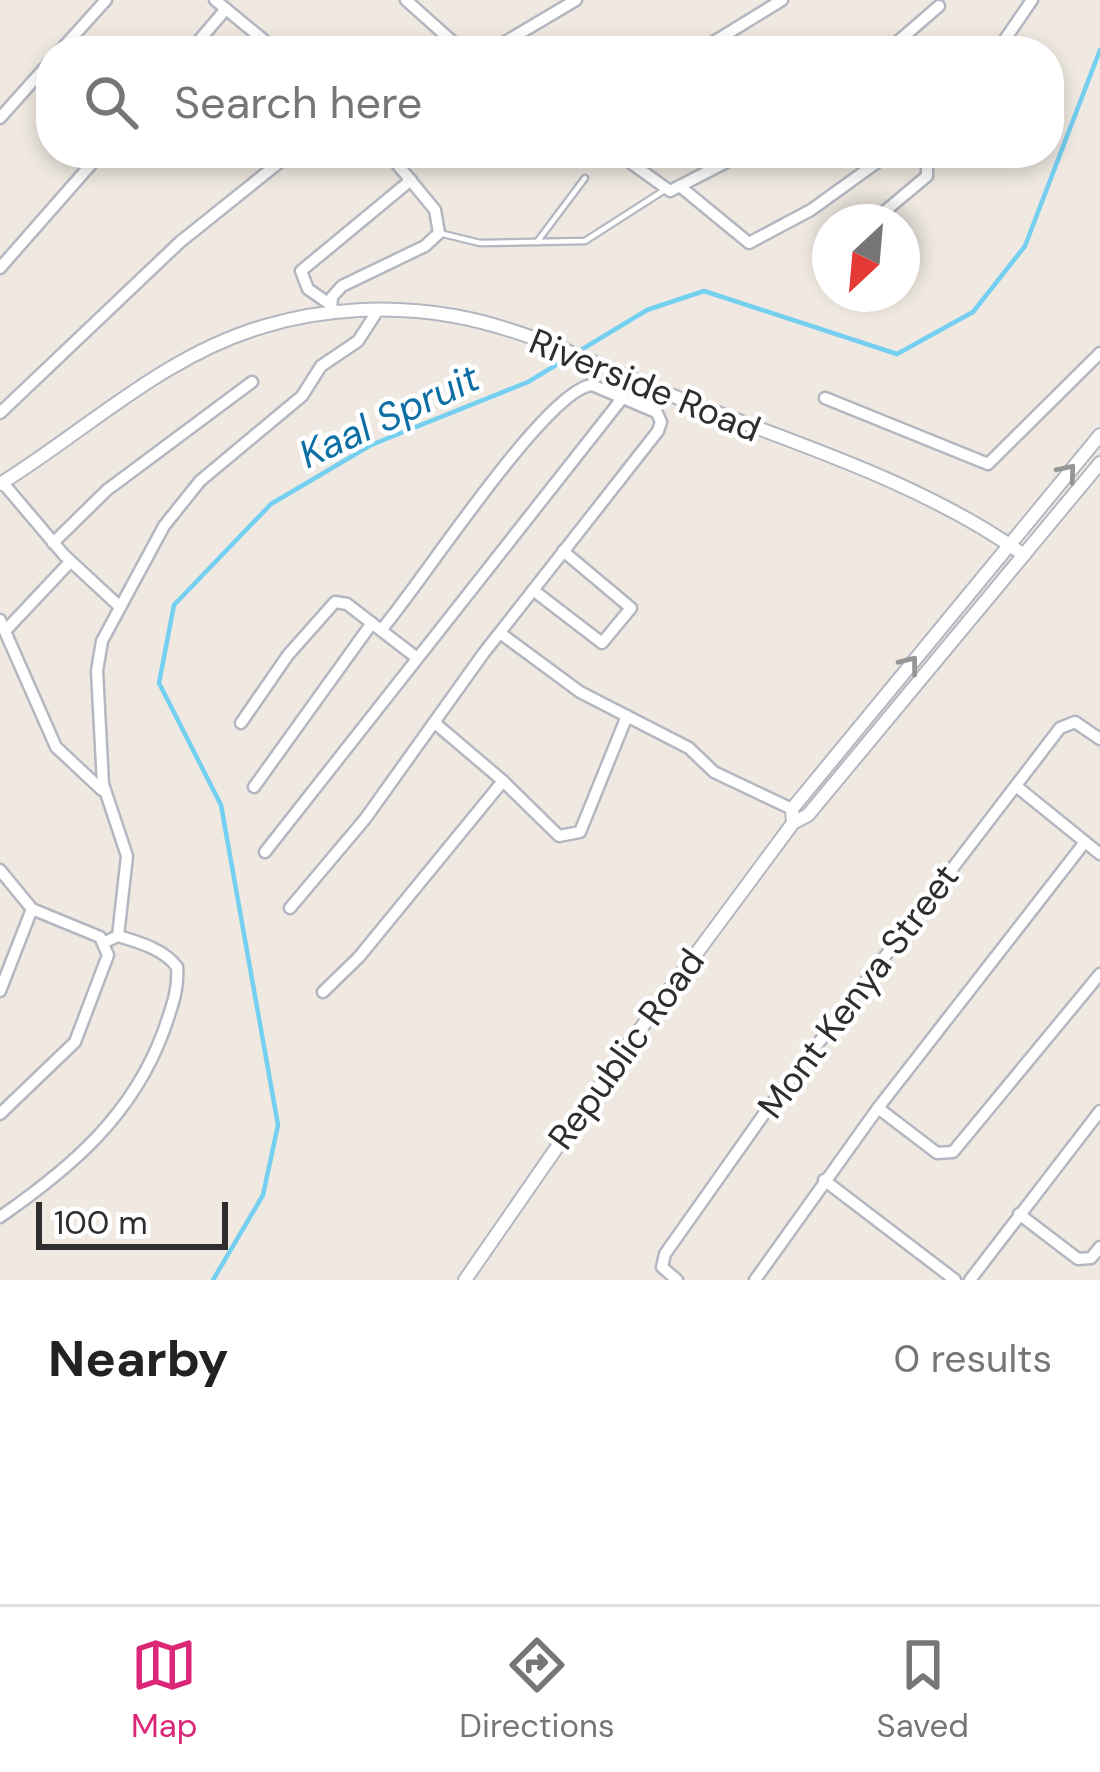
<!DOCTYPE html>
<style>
:root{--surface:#fff;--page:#f6f6f6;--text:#222;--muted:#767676;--line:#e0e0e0;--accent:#db2777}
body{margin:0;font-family:"DM Sans",sans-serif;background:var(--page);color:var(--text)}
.compass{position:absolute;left:812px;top:204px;width:108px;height:108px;border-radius:50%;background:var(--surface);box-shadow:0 6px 18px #0003;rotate:206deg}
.scale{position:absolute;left:36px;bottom:30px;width:192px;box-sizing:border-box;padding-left:12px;border:6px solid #2e2e2e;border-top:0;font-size:33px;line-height:42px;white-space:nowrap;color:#2e2e2e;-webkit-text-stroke:9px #fff;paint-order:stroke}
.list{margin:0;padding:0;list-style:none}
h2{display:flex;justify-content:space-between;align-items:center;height:156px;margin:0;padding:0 48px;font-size:51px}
h2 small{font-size:39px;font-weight:400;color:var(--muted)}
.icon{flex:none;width:66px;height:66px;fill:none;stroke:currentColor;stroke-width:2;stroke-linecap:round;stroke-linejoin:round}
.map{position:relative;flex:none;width:1100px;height:1280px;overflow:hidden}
.search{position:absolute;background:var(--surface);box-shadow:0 6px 18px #0003;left:36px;right:36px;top:36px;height:132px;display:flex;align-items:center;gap:30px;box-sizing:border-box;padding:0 42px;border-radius:48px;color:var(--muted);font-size:45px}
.sheet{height:324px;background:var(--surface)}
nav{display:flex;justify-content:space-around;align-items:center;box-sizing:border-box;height:168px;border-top:3px solid var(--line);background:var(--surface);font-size:33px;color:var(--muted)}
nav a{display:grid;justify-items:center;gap:6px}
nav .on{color:var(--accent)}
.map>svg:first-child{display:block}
</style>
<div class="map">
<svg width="1100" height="1280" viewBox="0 0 1100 1280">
<rect width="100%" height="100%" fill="#efe9e1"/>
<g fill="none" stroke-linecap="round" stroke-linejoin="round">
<path stroke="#75cff0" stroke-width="4.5" d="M213,1280L263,1195L278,1125L221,805L159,683L174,605L271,504L371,445L528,382L647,310L704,291L897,354L973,312L1025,246L1100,50"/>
<defs>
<g id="service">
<path d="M439,233L480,243L585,241L663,191"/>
<path d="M537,242L585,178"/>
</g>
<g id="minor">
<path d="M215,0L277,51"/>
<path d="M406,0L463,51"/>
<path d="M60,51L106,0"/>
<path d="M190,51L226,9"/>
<path d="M490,51L576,0"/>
<path d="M699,51L782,0"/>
<path d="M887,51L939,6"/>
<path d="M997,51L1032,0"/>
<path d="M0,118L51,61"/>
<path d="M617,153L670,191L744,153"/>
<path d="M682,188L749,243L811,210L890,153"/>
<path d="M872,222L927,176V163L917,153"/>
<path d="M0,268L101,153"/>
<path d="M331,305L308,289L301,271L411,180"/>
<path d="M331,312L332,297L342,286L425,246L439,233L435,210L388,153"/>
<path d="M825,398L988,464L1100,353"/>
<path d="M0,413L180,242L291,153"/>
<path d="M3,483L64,555L119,606"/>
<path d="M53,543L107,490L252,382"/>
<path d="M533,590L602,643L631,608L563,551"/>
<path d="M0,620L56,747L102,790"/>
<path d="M6,630L70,562"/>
<path d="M381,630C419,587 545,390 592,385L656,412"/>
<path d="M500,633L580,692L689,748L714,772L792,809"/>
<path d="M241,723L288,655L335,602L347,604L417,658"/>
<path d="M436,724L503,781"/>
<path d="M1016,786L1100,854"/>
<path d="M254,787L372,623"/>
<path d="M265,852L624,396"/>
<path d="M0,870L32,909L0,991"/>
<path d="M290,908L365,819L483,654L658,431L661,422L644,384"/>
<path d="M118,936L127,856L103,784L97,671L102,641L164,526L200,481L302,396L321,366L358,341L378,310"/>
<path d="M323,992L359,957L503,781L559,836L580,832L627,716"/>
<path d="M878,1108L937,1153L953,1152L1100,974"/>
<path d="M0,1114L75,1042L108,955L100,937L32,909"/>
<path d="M824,1180L955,1280"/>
<path d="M1019,1214L1078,1259L1091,1258L1100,1247"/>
<path d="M0,1217C72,1167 133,1115 164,1030C171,1009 179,990 177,967C164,949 138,942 118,936L105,942"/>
<path d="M677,1280L662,1267L665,1254L764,1114L1060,728L1075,722L1100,739"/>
<path d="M755,1280L878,1108L1085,842"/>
<path d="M970,1280L1100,1111"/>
</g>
<g id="tertiary">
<path d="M0,484C87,430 164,355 265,326C325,308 392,305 454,316C528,329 599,366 668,394C787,441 919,480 1024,555"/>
<path d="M793,823L792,809L1100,435"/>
<path d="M465,1280L616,1062L793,823L808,815L1100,463"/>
</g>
</defs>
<use href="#service" stroke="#b4b7c1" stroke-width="9"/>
<use href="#minor" stroke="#b4b7c1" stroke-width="15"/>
<use href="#tertiary" stroke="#b4b7c1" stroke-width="16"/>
<use href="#service" stroke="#fff" stroke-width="4.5"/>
<use href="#minor" stroke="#fff" stroke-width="10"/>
<use href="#tertiary" stroke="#fff" stroke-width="12"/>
</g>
<defs><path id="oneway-chevron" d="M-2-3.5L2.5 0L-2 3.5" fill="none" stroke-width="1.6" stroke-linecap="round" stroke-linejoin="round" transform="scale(3)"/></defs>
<g stroke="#969696">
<use href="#oneway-chevron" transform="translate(1068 472) rotate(-50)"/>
<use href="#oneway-chevron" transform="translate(910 664) rotate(-52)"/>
</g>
<g text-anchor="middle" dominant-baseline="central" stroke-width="9" stroke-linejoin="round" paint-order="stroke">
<g font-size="36" fill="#2e2e2e" stroke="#fff">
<text transform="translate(645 385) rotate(22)">Riverside Road</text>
<text transform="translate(858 991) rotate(-53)">Mont Kenya Street</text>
<text transform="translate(626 1049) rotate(-54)">Republic Road</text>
</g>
<g font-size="39" font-style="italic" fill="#0d6fa3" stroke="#fff">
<text transform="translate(389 416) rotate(-25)">Kaal Spruit</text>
</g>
</g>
</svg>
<svg class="compass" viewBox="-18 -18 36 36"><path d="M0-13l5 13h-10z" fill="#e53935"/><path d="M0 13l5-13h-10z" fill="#767676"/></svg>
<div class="scale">100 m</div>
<div class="search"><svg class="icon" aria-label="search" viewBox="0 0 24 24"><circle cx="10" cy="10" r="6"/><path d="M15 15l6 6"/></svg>Search here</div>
</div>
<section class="sheet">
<h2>Nearby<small>0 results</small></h2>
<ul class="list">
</ul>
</section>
<nav>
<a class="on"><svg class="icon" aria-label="map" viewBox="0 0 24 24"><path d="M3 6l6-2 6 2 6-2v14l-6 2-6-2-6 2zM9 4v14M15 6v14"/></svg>Map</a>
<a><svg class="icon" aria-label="directions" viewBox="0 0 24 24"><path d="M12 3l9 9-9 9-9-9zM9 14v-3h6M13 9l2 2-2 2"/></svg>Directions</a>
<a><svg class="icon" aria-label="saved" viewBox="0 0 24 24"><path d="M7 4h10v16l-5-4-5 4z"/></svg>Saved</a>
</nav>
